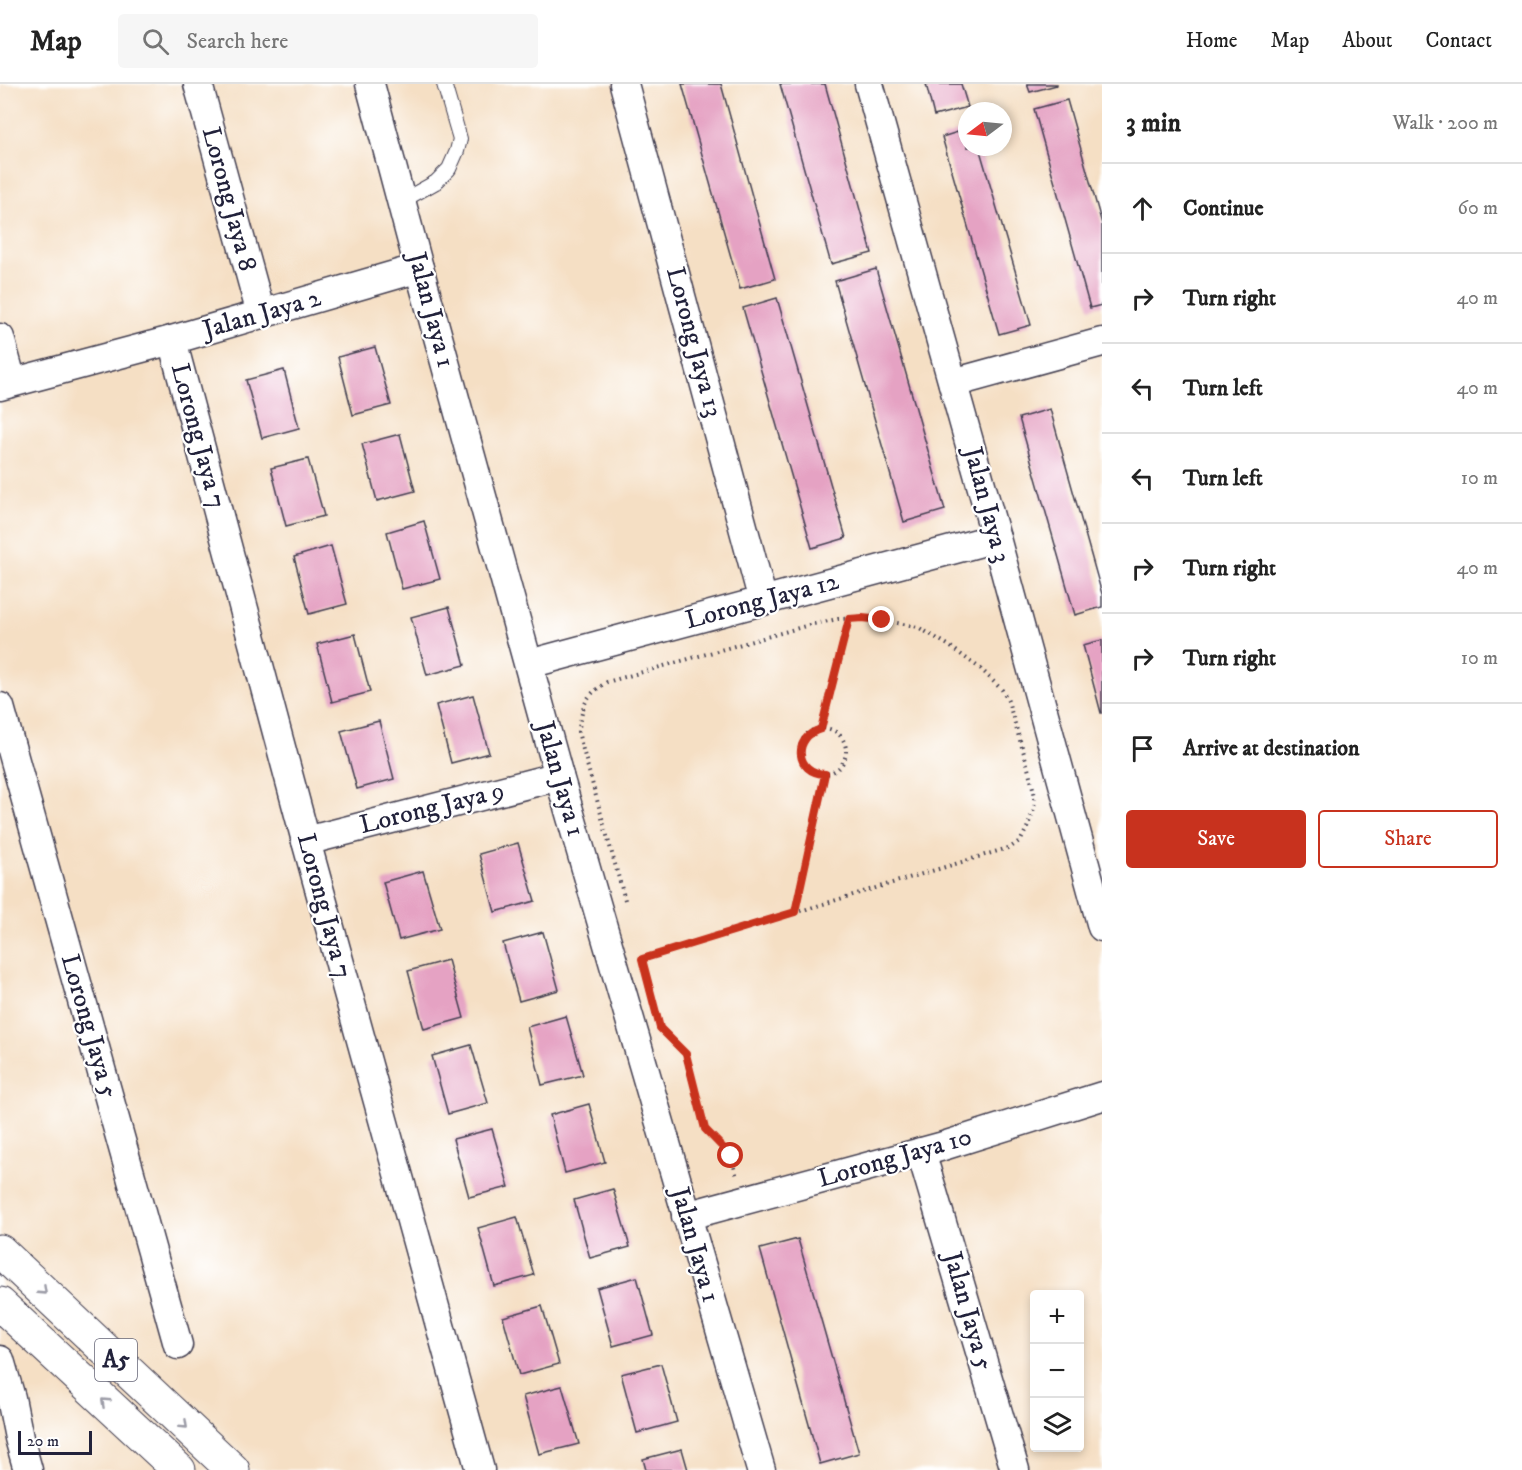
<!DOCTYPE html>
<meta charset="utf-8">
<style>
:root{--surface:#fff;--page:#f6f6f6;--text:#222;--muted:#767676;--line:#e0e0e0;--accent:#c8321e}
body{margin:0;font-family:"IM FELL DW Pica",serif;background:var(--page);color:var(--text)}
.controls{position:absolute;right:18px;bottom:18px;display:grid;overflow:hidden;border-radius:6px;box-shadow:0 3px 9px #0003}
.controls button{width:54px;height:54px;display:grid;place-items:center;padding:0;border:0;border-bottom:2px solid var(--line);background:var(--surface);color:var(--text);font:30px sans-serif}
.compass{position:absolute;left:958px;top:18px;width:54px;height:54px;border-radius:50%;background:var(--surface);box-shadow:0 3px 9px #0003;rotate:254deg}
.scale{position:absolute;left:18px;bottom:15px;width:74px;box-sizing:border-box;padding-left:6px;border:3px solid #22223b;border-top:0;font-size:16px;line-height:21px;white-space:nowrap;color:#22223b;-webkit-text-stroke:4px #fff;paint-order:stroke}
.stop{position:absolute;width:18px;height:18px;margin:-14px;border:4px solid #c8321e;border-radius:50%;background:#fff}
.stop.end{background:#c8321e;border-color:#fff;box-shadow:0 2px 6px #0008}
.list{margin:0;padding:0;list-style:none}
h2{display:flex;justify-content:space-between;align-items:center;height:78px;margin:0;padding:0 24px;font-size:26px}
h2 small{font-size:20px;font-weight:400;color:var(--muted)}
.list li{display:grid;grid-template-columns:39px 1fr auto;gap:18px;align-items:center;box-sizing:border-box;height:90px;padding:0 24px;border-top:2px solid var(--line)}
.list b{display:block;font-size:22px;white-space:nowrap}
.list em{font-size:20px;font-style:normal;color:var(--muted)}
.actions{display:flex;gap:12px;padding:18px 24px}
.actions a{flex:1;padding:14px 0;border:2px solid var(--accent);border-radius:6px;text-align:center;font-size:21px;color:var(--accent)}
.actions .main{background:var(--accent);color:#fff}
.icon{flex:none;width:33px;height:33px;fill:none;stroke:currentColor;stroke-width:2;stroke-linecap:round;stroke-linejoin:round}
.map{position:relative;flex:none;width:1102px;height:1386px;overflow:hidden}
header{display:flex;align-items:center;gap:36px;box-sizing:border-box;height:84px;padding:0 30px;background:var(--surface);border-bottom:2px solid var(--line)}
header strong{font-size:28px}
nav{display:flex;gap:33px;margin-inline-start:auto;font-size:21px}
.search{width:420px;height:54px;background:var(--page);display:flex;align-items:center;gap:15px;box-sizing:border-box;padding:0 21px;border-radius:6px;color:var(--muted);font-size:22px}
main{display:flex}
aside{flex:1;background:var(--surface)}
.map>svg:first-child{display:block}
</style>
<header>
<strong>Map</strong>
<div class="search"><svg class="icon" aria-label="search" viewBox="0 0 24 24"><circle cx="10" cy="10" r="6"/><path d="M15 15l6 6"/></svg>Search here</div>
<nav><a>Home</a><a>Map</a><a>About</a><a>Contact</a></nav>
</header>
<main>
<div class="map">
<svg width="1102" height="1386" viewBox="0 0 1102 1386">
<rect width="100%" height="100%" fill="#fff"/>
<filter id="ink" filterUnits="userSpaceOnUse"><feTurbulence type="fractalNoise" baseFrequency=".0167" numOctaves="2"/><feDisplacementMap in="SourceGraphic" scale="12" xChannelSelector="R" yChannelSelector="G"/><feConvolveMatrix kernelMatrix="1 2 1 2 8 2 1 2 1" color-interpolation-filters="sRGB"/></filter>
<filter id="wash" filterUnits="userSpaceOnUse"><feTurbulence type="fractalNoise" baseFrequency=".008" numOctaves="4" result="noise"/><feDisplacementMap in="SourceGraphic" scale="24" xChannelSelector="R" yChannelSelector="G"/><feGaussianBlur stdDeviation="1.35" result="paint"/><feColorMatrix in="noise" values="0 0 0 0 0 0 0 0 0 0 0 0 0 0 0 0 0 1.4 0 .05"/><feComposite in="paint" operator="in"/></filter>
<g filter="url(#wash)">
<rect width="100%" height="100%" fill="#f5dfc4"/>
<g id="blocks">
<g fill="#e5a2c3">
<path d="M682,0H721L775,195L740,205Z"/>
<path d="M780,0H825L872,169L831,180Z"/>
<path d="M926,0H961L968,23L934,32Z"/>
<path d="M1027,0H1057V1L1030,8Z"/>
<path d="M1067,16L1102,140V221L1090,224L1034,25Z"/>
<path d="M967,45V63H979L1031,241L999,250L942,53Z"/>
<path d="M876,185L945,426L904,438L835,197Z"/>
<path d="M777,214L846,454L812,464L743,224Z"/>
<path d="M375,263L391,321L353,331L338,273Z"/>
<path d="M284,286L299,344L262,354L246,296Z"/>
<path d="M1050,325L1102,510V523L1075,531L1019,334Z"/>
<path d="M400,350L415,407L377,417L362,360Z"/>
<path d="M308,375L324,432L286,442L271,384Z"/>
<path d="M424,437L440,495L402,505L387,448Z"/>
<path d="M331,462L347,520L309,530L294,473Z"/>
<path d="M449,523L465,581L427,591L411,533Z"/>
<path d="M355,550L370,608L332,618L317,560Z"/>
<path d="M1102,556V629H1101L1083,561Z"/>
<path d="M473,611L489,669L451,679L436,621Z"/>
<path d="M379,637L394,695L357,705L341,647Z"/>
<path d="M518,759L535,817L495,828L479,770Z"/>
<path d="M423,787L440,845L399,856L383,798Z"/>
<path d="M543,848L559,906L519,917L503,859Z"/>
<path d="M448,876L464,934L424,945L408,887Z"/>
<path d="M566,932L583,991L542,1001L527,943Z"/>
<path d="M471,961L488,1019L448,1030L432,972Z"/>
<path d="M589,1020L605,1078L565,1089L550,1031Z"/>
<path d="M492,1045L509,1103L469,1113L453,1055Z"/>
<path d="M613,1105L630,1163L590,1174L574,1116Z"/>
<path d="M517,1133L534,1191L494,1202L478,1144Z"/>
<path d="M798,1155L859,1369L820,1380L760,1165Z"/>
<path d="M637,1193L653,1251L613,1262L597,1204Z"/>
<path d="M542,1222L559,1280L519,1291L503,1233Z"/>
<path d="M661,1280L677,1338L637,1349L621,1290Z"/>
<path d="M562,1302L579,1360L539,1370L523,1312Z"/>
<path d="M682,1365L688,1386H646L643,1375Z"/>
</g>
</g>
</g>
<g filter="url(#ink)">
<use href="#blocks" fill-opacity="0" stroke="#423e50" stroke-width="1.5"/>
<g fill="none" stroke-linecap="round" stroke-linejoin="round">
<defs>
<path id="service" d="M402,117L436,98L449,85L457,67L460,55L444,0"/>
<g id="minor">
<path d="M198,0L261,230"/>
<path d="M370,0L419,184L559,692L761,1386"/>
<path d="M624,0L763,517"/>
<path d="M869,0L996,454L1102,843"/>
<path d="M0,254L12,298"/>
<path d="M172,256L306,757L480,1386"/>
<path d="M953,299L1102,258"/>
<path d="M0,302L172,256L419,184"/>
<path d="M529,580L996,454"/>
<path d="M0,623L178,1261"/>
<path d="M306,757L559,692"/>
<path d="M921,1068L1015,1386"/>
<path d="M686,1132L940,1063L1102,1012"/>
<path d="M0,1276L11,1314L19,1354L28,1386"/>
</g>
<g id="trunk">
<path d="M0,1167L233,1386"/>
<path d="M0,1220L179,1386"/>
</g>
</defs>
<use href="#service" stroke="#423e50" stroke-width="16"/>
<use href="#minor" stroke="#423e50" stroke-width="31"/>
<use href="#trunk" stroke="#423e50" stroke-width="35"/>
<g stroke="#423e50" stroke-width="4" stroke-dasharray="1.5 4.5" stroke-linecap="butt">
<circle cx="823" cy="667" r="23"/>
<path d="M821,645L849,535"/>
<path d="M625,816L578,648C584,621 582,614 607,598L809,541L838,535L862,534L882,536L918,543L948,561L981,585L1002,606L1008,617L1026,676L1035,712L1034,725L1027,744L1021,756L1011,763L642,875"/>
<path d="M795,828L825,690"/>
<path d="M661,944L685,970L705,1045L731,1072L737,1093"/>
</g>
<use href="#service" stroke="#fff" stroke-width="14"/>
<use href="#minor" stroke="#fff" stroke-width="28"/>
<use href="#trunk" stroke="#fff" stroke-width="33"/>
</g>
<defs><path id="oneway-chevron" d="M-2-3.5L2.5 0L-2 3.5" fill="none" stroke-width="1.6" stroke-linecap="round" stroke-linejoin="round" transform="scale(1.5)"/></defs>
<g stroke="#9c9ca7">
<use href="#oneway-chevron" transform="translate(43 1207) rotate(43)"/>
<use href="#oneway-chevron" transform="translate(105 1318) rotate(-137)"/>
<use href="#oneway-chevron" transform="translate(184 1341) rotate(43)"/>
</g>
</g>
<g fill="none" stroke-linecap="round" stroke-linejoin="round" filter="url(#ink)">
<path stroke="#c8321e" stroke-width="8" d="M731,1072L705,1045L686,970L660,944L642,875L795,828L825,690C795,689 792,653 821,645L849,535L862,534L882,536"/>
</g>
<g text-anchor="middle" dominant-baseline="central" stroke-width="4.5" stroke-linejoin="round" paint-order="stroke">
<rect fill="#fff" stroke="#646476" stroke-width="1.5" x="95" y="1255" width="42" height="42" rx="4.5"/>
<g font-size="24" font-weight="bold" fill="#22223b">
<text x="116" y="1276">A5</text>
</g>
<g font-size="26" fill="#22223b" stroke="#fff">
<text transform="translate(229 115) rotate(75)">Lorong Jaya 8</text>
<text transform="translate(431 226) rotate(75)">Jalan Jaya 1</text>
<text transform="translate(262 230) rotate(-16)">Jalan Jaya 2</text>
<text transform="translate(694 258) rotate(75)">Lorong Jaya 13</text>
<text transform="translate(198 352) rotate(75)">Lorong Jaya 7</text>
<text transform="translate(987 421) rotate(75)">Jalan Jaya 3</text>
<text transform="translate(762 517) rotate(-15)">Lorong Jaya 12</text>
<text transform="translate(560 695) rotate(74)">Jalan Jaya 1</text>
<text transform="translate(432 724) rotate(-14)">Lorong Jaya 9</text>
<text transform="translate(324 822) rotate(75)">Lorong Jaya 7</text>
<text transform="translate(89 942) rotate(74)">Lorong Jaya 5</text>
<text transform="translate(895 1074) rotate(-16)">Lorong Jaya 10</text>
<text transform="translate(695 1161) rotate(74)">Jalan Jaya 1</text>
<text transform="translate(968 1227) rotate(74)">Jalan Jaya 5</text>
</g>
</g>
</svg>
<div class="controls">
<button>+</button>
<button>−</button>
<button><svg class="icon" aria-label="layers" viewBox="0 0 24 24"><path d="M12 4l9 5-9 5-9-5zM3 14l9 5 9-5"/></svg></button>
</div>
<svg class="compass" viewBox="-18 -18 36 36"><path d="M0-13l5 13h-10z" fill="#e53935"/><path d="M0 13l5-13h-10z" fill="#767676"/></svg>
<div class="scale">20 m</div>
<div class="stop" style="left:731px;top:1072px"></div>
<div class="stop end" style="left:882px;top:536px"></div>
</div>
<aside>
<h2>3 min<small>Walk · 200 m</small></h2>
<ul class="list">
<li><svg class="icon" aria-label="ahead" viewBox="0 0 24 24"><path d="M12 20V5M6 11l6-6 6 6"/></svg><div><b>Continue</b></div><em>60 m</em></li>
<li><svg class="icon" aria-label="right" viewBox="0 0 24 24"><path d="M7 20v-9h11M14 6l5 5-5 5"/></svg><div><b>Turn right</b></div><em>40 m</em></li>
<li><svg class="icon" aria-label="left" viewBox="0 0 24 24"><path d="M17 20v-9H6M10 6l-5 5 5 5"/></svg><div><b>Turn left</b></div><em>40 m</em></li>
<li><svg class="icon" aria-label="left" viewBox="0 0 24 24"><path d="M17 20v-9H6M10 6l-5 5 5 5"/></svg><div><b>Turn left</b></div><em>10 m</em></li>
<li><svg class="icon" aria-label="right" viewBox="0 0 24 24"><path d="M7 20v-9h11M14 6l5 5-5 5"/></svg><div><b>Turn right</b></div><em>40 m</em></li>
<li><svg class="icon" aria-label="right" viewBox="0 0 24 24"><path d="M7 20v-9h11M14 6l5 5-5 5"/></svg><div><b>Turn right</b></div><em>10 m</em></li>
<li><svg class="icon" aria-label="arrive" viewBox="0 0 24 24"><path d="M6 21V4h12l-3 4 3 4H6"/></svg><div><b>Arrive at destination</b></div></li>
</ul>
<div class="actions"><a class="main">Save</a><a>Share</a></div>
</aside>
</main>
